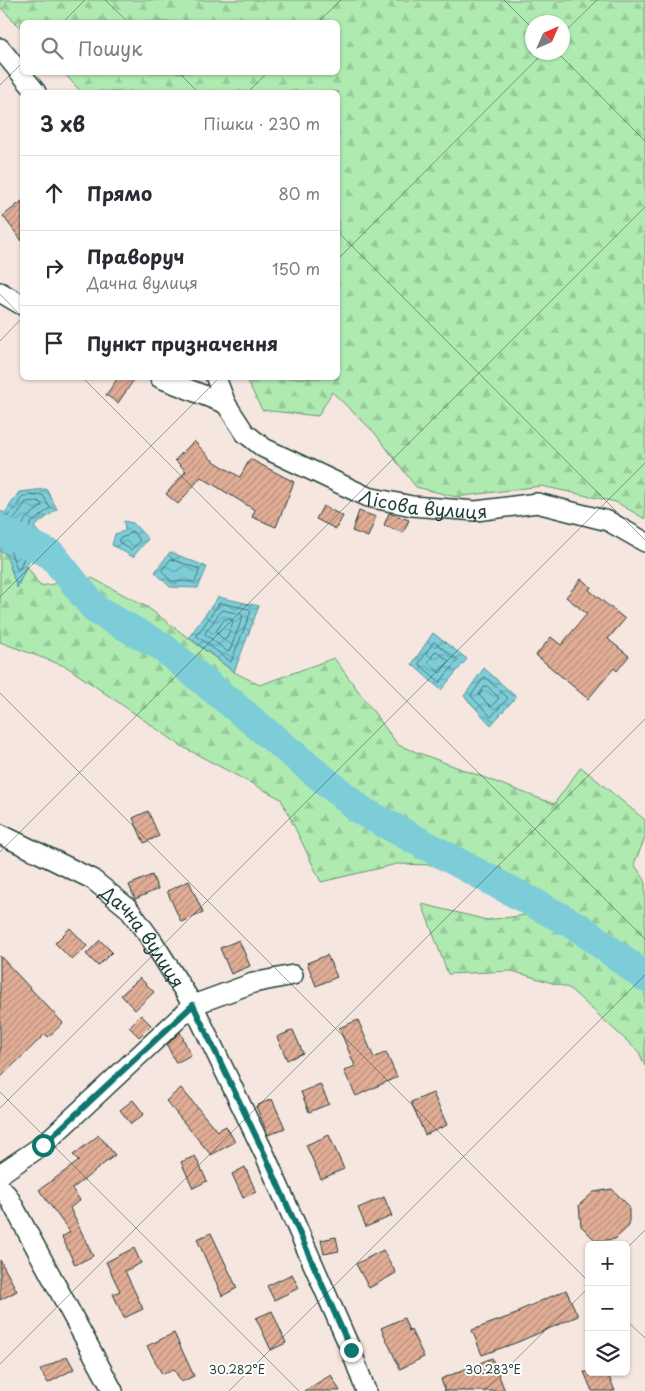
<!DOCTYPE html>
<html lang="uk">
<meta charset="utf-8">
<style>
:root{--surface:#fff;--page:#f7f7f7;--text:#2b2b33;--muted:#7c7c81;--line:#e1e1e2}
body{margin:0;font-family:"Playpen Sans",sans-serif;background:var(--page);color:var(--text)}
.controls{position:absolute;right:15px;bottom:15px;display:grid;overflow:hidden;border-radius:8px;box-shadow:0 1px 4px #0004}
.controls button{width:45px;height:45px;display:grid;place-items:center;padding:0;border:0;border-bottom:1px solid var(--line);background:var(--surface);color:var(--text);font:25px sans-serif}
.compass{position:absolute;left:525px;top:15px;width:45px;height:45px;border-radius:50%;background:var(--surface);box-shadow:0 1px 4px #0004;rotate:45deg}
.stop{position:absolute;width:15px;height:15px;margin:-11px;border:4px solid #0f766e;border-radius:50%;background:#fff}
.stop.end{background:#0f766e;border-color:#fff;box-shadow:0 1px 5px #0008}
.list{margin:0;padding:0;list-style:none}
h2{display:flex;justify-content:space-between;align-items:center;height:65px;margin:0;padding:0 20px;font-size:21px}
h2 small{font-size:16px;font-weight:400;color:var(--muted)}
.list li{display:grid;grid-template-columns:32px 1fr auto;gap:15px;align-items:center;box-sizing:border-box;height:75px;padding:0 20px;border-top:1px solid var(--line)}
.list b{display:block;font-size:19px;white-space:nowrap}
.list p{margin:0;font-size:16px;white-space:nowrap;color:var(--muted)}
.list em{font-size:16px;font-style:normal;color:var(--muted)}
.icon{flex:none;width:28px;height:28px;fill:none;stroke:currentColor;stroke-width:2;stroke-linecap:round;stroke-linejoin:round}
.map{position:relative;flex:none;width:645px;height:1391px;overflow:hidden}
.search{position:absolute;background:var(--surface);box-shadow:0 1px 4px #0004;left:20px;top:20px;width:320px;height:55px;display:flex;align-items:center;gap:12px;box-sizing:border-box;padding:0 18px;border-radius:8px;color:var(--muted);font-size:19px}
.panel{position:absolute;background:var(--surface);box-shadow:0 1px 4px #0004;left:20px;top:90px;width:320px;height:290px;border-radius:8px}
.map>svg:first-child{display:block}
</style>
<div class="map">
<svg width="645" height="1391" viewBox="0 0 645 1391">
<defs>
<pattern id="forest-firs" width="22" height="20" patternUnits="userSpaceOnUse" patternTransform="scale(1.25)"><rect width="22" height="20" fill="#afebb1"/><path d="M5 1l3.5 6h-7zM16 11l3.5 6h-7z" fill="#96ca99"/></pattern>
<pattern id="water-waves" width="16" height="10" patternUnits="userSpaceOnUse" patternTransform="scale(1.25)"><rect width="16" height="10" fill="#7dcdd9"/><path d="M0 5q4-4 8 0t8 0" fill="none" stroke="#66a8b1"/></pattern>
<pattern id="building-hatch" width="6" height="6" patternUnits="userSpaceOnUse" patternTransform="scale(1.25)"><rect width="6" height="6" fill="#e2ad96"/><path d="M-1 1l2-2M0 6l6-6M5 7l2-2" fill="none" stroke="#b78e7b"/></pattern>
</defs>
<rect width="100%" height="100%" fill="#f6e6e0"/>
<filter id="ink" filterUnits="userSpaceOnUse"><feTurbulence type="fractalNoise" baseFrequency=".02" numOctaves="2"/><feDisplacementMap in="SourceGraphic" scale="10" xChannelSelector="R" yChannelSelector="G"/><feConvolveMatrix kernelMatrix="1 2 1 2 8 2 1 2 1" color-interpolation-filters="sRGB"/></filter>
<g filter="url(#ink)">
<g fill="url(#forest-firs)" stroke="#679472" fill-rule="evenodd">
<path d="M0,0H645V519L616,502L541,486L456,497L416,487L374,432L332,392L318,416L262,410L246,378H338V92H81L64,73L338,72V22H22V29L0,7ZM532,22H562V52H532Z"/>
<path d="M0,550L6,553L17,588L27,566L40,586L92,578L147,607L234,672L260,685L334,658L398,745L554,804L581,767L645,820V838L634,864L645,880V1066L639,1052L569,988L512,971L448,974L422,904L487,920L543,913L500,867L397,864L321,882L281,799L183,747L67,667L0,642Z"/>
</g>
<g fill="url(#water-waves)" stroke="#579397">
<path d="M46,489L57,509L34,527L78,578L59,575L32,553L17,588L6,554L0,550V511L5,513L19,492Z"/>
<path d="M124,521L133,523L148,539L133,557L112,545L115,534L125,531Z"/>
<path d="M170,552L207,567L198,588L170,587L155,572Z"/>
<path d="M218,597L259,606L234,672L189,637Z"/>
<path d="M433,633L467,659L441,690L412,664Z"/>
<path d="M484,668L516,697L491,725L464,696Z"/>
</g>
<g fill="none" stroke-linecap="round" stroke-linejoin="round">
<g stroke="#457776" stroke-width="1">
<path d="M0,516C11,520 17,504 23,496L43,495L50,508L31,523L29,528L54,560L51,562L35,550L30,549L26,552L20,568L17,569L10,550L0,546"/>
<path d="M0,523C14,526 19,512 26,502L38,501L42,504L41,507C23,521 18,520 30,541L20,550H17C13,544 8,540 0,540"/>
<path d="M132,531L140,540L131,550L118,541L120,538L127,536Z"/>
<path d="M171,559L199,569V572L195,582L171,581L162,571Z"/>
<path d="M220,603L249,609L251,611L231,662L197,636Z"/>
<path d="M222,610L241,614L243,616L230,650L228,652L205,634Z"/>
<path d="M225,619H231L233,622L227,638L224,640L216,632Z"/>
<path d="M434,642L458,660L440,682L419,664Z"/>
<path d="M436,651L449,661L440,673L428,663Z"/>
<path d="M485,677L508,698L491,717L471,696Z"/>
<path d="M487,686L499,698L491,707L479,695L484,687Z"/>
</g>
<path stroke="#7dcdd9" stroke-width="30" d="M0,530L52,555L96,610L161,646L362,811L580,928L645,977"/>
</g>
<g fill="url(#building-hatch)" stroke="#1f3d34">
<path d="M22,201V241L3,216Z"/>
<path d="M118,378H135L118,403L106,395Z"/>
<path d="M194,441L212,460L240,477L250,459L294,482L276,527L252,517L255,510L201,477L178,504L166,494L186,471L175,460Z"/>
<path d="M323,506L343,516L336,529L316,519Z"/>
<path d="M359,511L376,517L368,537L352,531Z"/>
<path d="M389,513L409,520L403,533L384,525Z"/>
<path d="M581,579L591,587L589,590L625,619L608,639L629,656L617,671L614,668L588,699L536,655L551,637L561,645L587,614L566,597Z"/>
<path d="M148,811L159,836L144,843L133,818Z"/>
<path d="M152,875L158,889L135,899L129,885Z"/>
<path d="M189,881L203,913L181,922L167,891Z"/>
<path d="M70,928L87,946L72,960L55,943Z"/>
<path d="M100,940L112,952L98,966L86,954Z"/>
<path d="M239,940L250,966L231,974L220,948Z"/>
<path d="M327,955L337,977L316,986L307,963Z"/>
<path d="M0,956L63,1023L48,1037L45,1034L0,1078Z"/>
<path d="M140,978L154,992L135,1010L121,995Z"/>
<path d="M141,1015L151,1025L139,1037L129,1027Z"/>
<path d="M358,1020L374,1058L386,1052L397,1077L356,1096L344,1071L355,1066L339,1028Z"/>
<path d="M293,1030L303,1053L287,1060L277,1037Z"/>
<path d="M180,1032L191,1055L176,1063L167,1045Z"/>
<path d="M320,1084L329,1104L309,1112L301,1092Z"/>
<path d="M181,1088L217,1131L226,1126L235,1142L211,1155L166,1101Z"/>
<path d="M433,1093L447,1125L425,1135L411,1102Z"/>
<path d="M272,1099L285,1128L268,1135L256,1106Z"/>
<path d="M133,1100L144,1114L131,1124L120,1110Z"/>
<path d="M99,1135L115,1155L72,1189L80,1200L70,1208L93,1256L75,1265L62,1237L70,1232L39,1190L79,1161L73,1155Z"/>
<path d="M329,1135L344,1169L321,1179L306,1145Z"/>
<path d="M195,1156L207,1181L193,1188L181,1162Z"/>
<path d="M245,1167L256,1192L243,1198L232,1174Z"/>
<path d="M612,1189L629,1206V1226L615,1239L596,1241L581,1226L579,1205L594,1192Z"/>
<path d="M384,1197L392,1216L366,1227L358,1208Z"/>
<path d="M211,1233L237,1288L222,1296L197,1239Z"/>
<path d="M336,1237L339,1251L324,1254L321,1240Z"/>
<path d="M134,1248L141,1263L125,1271L143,1309L124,1318L113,1294L120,1291L106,1262Z"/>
<path d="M383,1250L396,1273L369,1288L356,1264Z"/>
<path d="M0,1260L17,1291L0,1300Z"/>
<path d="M292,1274L299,1288L274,1300L267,1286Z"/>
<path d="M566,1290L578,1316L518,1342L482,1355L472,1330L519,1313L518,1311Z"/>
<path d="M272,1311L286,1343L271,1350L256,1318Z"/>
<path d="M404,1318L409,1331L411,1330L424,1357L400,1369L381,1328Z"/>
<path d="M174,1333L194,1376L181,1382L174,1369L162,1374L147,1346Z"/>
<path d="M67,1356L74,1369L48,1383L40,1370Z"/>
<path d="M492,1358L505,1391H445L441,1379Z"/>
<path d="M584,1372H607L615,1391H592Z"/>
<path d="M331,1375L340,1391H304Z"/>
</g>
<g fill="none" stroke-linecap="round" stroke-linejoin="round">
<defs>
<g id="street">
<path d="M0,48L36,92"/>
<path d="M0,292L22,305"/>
<path d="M160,378L226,404"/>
<path id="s1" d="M216,378L226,404L245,433L264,448L368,497L412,506L476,511L537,503L608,521L645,542"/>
<path id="s2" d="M0,834L92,879L128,908L153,942L193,1005L265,1155L351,1350L366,1391"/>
<path d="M0,1174L43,1145L193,1005L253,983L293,975"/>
<path d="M0,1187L8,1196L113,1391"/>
</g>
</defs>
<use href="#street" stroke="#1f3d34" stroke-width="22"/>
<use href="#street" stroke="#fff" stroke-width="19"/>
</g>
</g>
<g fill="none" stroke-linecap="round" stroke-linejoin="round" filter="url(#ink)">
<path stroke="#0f766e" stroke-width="6" d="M43,1145L193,1005L265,1155L351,1350"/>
</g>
<path fill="none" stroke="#1f3d34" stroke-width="1" stroke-opacity="0.45" d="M105,0L128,22M504,0L532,28M63,22L85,0M318,22L341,0M562,34L597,0M557,52L645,141M178,72L198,92M0,85L22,63M248,92L268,72M338,232L645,540M338,259L544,52M0,294L22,317M0,341L22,318M83,378L645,939M0,597L219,378M0,693L589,1282M0,852L645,207M0,1092L299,1391M0,1108L645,463M626,1249L645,1230M626,1320L645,1338M0,1364L645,719M229,1391L645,975M484,1391L589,1287"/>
<g text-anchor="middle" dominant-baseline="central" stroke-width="4" stroke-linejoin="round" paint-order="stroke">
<g font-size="18" fill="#1f3d34" stroke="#fff">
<text stroke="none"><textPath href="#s1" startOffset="258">Лісова вулиця</textPath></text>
<text stroke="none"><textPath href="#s2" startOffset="180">Дачна вулиця</textPath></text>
</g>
</g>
<g font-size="12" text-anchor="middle" fill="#1f3d34" stroke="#fff" stroke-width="4" stroke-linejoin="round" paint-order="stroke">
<text x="237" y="1374">30.282°E</text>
<text x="493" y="1374">30.283°E</text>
</g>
</svg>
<div class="controls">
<button>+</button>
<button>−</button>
<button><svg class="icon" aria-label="layers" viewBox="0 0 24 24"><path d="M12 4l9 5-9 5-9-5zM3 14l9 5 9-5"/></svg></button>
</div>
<svg class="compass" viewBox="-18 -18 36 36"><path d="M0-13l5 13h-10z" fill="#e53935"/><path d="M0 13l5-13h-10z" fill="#7c7c81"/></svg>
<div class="stop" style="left:43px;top:1145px"></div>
<div class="stop end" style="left:351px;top:1350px"></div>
<div class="search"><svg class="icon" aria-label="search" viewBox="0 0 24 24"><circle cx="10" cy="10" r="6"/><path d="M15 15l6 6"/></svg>Пошук</div>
<section class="panel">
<h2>3 хв<small>Пішки · 230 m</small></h2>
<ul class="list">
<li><svg class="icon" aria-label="ahead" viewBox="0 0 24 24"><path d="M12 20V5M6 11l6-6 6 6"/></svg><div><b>Прямо</b></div><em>80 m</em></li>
<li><svg class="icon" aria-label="right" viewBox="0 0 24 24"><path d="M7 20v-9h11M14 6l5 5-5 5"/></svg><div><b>Праворуч</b><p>Дачна вулиця</p></div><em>150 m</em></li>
<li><svg class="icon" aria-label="arrive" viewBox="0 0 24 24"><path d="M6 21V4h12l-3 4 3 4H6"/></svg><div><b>Пункт призначення</b></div></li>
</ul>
</section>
</div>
